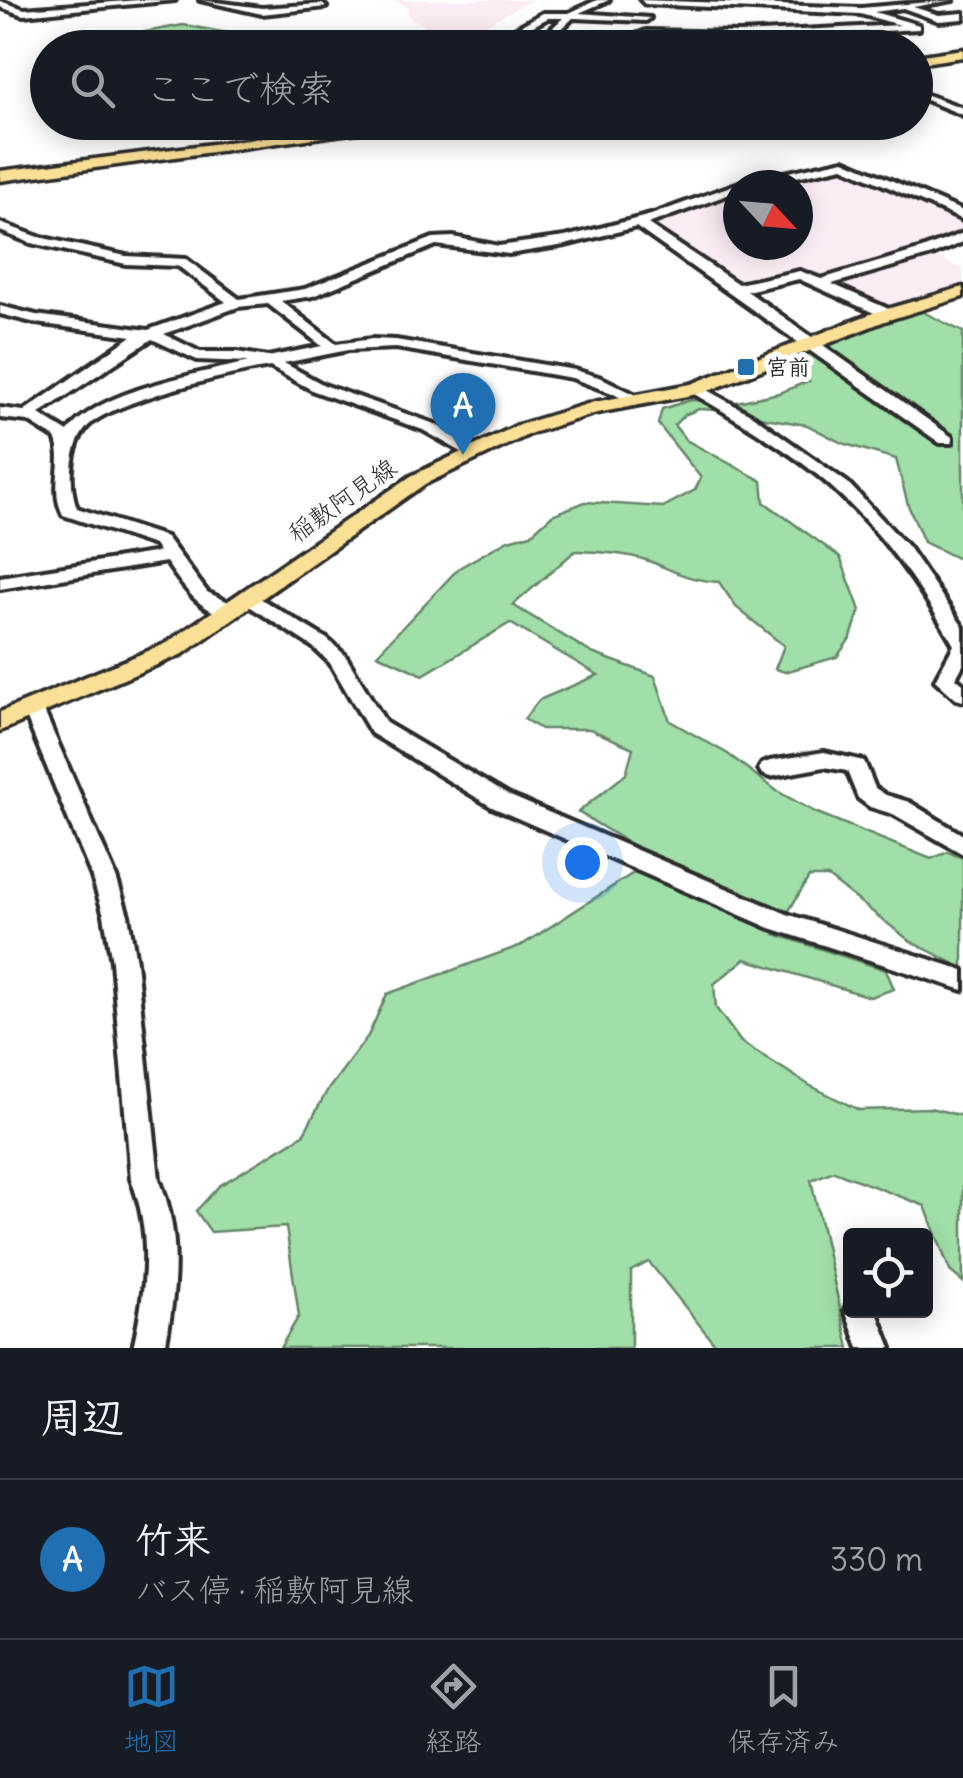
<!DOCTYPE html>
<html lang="ja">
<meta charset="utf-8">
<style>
:root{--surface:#171b24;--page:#20242c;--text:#f1f3f6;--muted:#9ea1a6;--line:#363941;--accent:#1f6fb2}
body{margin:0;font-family:Delius,"Klee One",sans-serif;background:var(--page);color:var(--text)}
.controls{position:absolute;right:30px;bottom:30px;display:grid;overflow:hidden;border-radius:10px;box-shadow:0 5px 25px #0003}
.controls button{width:90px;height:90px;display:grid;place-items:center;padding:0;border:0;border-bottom:2px solid var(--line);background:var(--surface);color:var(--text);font:50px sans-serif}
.compass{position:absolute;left:723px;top:170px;width:90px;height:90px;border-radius:50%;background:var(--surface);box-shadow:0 5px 25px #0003;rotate:116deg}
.you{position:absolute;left:582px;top:862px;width:35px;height:35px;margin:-25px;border:8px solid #fff;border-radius:50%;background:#1a73e8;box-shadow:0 0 0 15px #1a73e833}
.badge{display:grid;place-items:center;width:65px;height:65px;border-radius:50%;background:var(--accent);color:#fff;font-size:32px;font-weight:700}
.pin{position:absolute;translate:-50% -82px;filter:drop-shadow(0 2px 5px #0008)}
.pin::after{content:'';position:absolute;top:52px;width:35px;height:30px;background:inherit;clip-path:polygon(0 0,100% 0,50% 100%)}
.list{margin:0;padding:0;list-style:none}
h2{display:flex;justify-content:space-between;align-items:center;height:130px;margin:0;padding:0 40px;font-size:42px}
h2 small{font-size:32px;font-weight:400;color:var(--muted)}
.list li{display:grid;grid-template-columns:65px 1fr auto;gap:30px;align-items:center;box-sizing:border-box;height:160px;padding:0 40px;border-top:2px solid var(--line)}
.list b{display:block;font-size:38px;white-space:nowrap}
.list p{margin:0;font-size:32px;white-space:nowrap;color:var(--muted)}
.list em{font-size:32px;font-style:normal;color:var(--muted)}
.icon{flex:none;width:55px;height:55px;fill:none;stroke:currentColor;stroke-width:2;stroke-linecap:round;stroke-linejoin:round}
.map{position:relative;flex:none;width:963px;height:1348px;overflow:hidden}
.search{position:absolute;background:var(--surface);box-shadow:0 5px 25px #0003;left:30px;right:30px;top:30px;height:110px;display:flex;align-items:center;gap:25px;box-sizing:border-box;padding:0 35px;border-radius:55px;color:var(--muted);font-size:38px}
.sheet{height:290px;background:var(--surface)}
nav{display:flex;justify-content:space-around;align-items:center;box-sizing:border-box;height:140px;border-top:2px solid var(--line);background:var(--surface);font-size:28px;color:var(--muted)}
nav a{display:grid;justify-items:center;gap:5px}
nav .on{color:var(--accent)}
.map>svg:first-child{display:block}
</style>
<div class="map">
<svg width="963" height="1348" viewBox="0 0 963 1348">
<rect width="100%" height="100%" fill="#fff"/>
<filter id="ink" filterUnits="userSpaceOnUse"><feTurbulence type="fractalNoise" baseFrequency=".01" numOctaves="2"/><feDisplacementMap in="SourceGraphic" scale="20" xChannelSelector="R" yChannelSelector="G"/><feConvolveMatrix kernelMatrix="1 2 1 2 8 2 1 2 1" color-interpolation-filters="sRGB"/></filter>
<g filter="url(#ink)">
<g fill="#fbecf6">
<path d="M395,0H532L452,42L408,16L407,7Z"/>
<path d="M845,164L963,219V235L924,251L963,269V286L887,309L822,277L791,273L739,285L644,223L738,190V245H798V185H750Z"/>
</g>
<g fill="#a0dfa8" stroke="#66856a" stroke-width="2.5">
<path d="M183,25L239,35L254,47H109L112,38Z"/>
<path d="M917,309L963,332V561L924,542L908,505L896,459L842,443L807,425L717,410L699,409L684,415L674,425L686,440L762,481L764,502L840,557L860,610L851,637L837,657L785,672L775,669L784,646L736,607L719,582C688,580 676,572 649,561C626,553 598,552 575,551L513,605L592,653L655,676L670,721L728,754L777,791L815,812L931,859L948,852L963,858V968L910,941L828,877H809L775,934L886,970L894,989L870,997L745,959L714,984L716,1008L741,1042L809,1085L859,1110L930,1108L963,1116V1282L950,1271L925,1206L834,1171L811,1180L849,1348H718L649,1262L631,1271V1348H280L299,1316L286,1227L211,1232L196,1211L219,1186L303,1135L327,1091L368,1036L387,994L522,945L655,859L578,812L626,774L633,748L590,729H541L524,719L539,700L598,675L510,623L423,675L377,654L459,568L508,540L531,534L552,515L585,502L663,507L695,490L701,478L658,424L662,409L691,400L737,402L779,393L809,381L786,360Z"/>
</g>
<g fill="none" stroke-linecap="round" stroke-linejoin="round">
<defs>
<g id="minor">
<path d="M139,0H175L23,15L0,7V1L24,9Z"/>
<path d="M200,0L262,8L322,4L326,7L262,14Z"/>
<path d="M597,0H609L579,13L650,18L646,21L573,18L548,42L589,44L624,40L646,31L740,33L900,25L860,14L645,4L641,0L861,8L953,0L913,7L939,15L963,13V19L939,21L903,8L874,12L919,25V29L740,39L647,37L629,45L610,48H534L493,41L543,13H569ZM548,18H563L538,41L509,39Z"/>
<path d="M916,91L963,108V115L916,96Z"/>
<path d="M844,160L963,211V220L843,167L759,185H738V191L648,224L738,284L800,271L821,279L922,249L963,233V242L932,255L832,284L893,311V317H883L799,279L747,291L952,437V443H940L636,227L565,245L509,254L436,245L313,296L281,301L336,344L372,339L396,340L575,370L602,378L642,398V404H632L612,393L572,378L396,348L348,350L284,363L324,385L435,424L480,451L482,454L474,459L423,430L314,391L270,367C232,373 111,401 87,427C70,446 68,484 77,508L166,537L207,592L239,607L241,611L239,615C204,620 183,586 166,562L0,589V577L159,552L154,545L63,515C49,486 66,463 55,438L28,421L0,418V408L24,411L132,336L36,323L0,314V306L36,315L148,330L226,302L178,266L126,264L31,243L0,231V223L39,237L126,256L186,259L239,299L305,289L433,238L453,237L499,246L565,237L651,215L739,183ZM268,304L322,346L268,357L237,352H200L164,334L238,307ZM152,339L197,360L248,362C199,374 97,390 68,432L39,414Z"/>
<path d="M696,384L752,415L848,483L908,547L963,627V665L956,678L963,684V701L956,699L935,680L954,645C922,589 885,536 837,492C798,455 738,420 691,392L688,389Z"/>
<path d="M250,592L327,639L345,655L386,723L508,795L787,914L963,970V990L770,928L492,807L371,733L330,663L313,647L243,602L241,598Z"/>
<path d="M33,702L43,709L116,877L128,915L136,962L159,1179C182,1235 176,1290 165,1348H133C146,1290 153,1235 131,1179L112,962L104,915L92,877L23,709Z"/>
<path d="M824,752L864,761L875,788L886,795L909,802L963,835V854L893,814L870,807L858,798L847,771L824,767L770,777L762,774L759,769L762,764L770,761Z"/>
<path d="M849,1299L850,1310H876L891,1348H859L845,1310Z"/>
</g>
<path id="major" d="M963,287V297L885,321L703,393L597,413L532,433L425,484L183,654L0,731V712L165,644L411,476L518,425L594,402L691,384L873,313Z"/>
<g id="highway">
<path d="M963,49V57L916,64V56Z"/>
<path d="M386,122H432L0,181V171Z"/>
</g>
</defs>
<use href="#minor" stroke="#2b2b2b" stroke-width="8"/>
<use href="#major" stroke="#2b2b2b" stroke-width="7"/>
<use href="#highway" stroke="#2b2b2b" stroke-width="7"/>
<use href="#minor" fill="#fff" fill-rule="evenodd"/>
<use href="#major" fill="#fadf96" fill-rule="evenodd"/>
<use href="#highway" fill="#fadf96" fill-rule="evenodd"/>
</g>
</g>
<rect fill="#1f6fb2" stroke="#fff" stroke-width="4" x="736" y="357" width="20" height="20" rx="5"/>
<g text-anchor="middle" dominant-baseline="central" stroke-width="10" stroke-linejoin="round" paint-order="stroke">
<g font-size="22" font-weight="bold" fill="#2b2b2b" stroke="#fff" text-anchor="start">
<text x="766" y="367">宮前</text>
</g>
<g font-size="25" fill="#2b2b2b" stroke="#fff">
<text transform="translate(342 500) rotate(-35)">稲敷阿見線</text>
</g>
</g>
</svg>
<div class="controls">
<button><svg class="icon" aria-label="locate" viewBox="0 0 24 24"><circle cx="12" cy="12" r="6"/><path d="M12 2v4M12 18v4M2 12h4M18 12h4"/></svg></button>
</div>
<svg class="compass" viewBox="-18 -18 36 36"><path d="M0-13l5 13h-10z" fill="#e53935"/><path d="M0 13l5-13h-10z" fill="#9ea1a6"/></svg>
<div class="you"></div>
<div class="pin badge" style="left:463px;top:455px">A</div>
<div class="search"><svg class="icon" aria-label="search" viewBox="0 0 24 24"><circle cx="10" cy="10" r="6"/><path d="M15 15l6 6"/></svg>ここで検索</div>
</div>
<section class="sheet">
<h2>周辺<small></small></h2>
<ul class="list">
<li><span class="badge">A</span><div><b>竹来</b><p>バス停 · 稲敷阿見線</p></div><em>330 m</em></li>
</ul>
</section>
<nav>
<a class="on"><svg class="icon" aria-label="map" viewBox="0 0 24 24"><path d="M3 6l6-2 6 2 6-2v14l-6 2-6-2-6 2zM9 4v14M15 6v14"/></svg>地図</a>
<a><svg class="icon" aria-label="directions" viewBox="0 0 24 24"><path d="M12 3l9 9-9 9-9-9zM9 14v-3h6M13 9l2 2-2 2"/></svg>経路</a>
<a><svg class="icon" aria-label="saved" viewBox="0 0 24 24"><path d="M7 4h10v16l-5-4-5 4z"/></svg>保存済み</a>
</nav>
